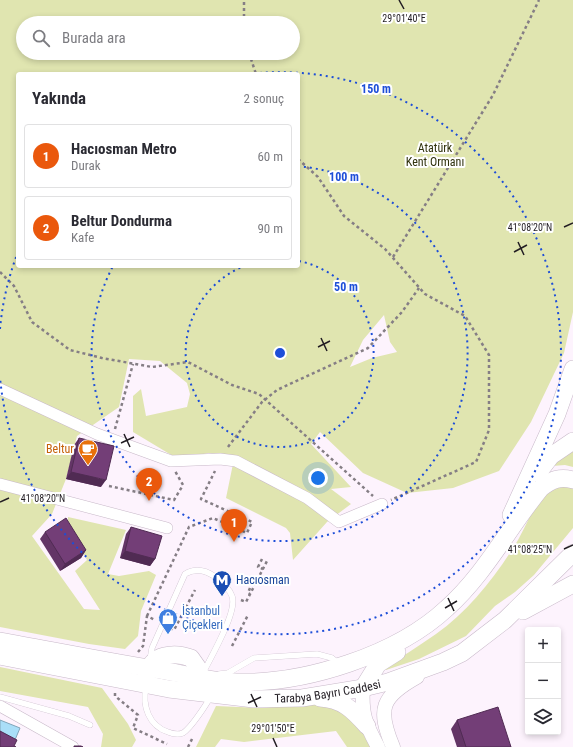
<!DOCTYPE html>
<html lang="tr">
<meta charset="utf-8">
<style>
:root{--surface:#fff;--page:#f7f7f7;--text:#2b2b33;--muted:#7c7c81;--line:#e1e1e2;--accent:#ea580c}
body{margin:0;font-family:"Roboto Condensed",sans-serif;background:var(--page);color:var(--text)}
.controls{position:absolute;right:12px;bottom:12px;display:grid;overflow:hidden;border-radius:4px;box-shadow:0 2px 6px #0003}
.controls button{width:36px;height:36px;display:grid;place-items:center;padding:0;border:0;border-bottom:1px solid var(--line);background:var(--surface);color:var(--text);font:20px sans-serif}
.you{position:absolute;left:318px;top:478px;width:14px;height:14px;margin:-10px;border:3px solid #fff;border-radius:50%;background:#1a73e8;box-shadow:0 0 0 6px #1a73e833}
.badge{display:grid;place-items:center;width:26px;height:26px;border-radius:50%;background:var(--accent);color:#fff;font-size:13px;font-weight:700}
.pin{position:absolute;translate:-50% -33px;filter:drop-shadow(0 1px 2px #0008)}
.pin::after{content:'';position:absolute;top:21px;width:14px;height:12px;background:inherit;clip-path:polygon(0 0,100% 0,50% 100%)}
.list{margin:0;padding:0;list-style:none}
h2{display:flex;justify-content:space-between;align-items:center;height:52px;margin:0;padding:0 16px;font-size:17px}
h2 small{font-size:13px;font-weight:400;color:var(--muted)}
.list li{display:grid;grid-template-columns:26px 1fr auto;gap:12px;align-items:center;box-sizing:border-box;height:64px;margin:0 8px 8px;padding:0 8px;border:1px solid var(--line);border-radius:4px}
.list b{display:block;font-size:15px;white-space:nowrap}
.list p{margin:0;font-size:13px;white-space:nowrap;color:var(--muted)}
.list em{font-size:13px;font-style:normal;color:var(--muted)}
.icon{flex:none;width:22px;height:22px;fill:none;stroke:currentColor;stroke-width:2;stroke-linecap:round;stroke-linejoin:round}
.map{position:relative;flex:none;width:573px;height:747px;overflow:hidden}
.search{position:absolute;background:var(--surface);box-shadow:0 2px 6px #0003;left:16px;top:16px;width:284px;height:44px;display:flex;align-items:center;gap:10px;box-sizing:border-box;padding:0 14px;border-radius:22px;color:var(--muted);font-size:15px}
.panel{position:absolute;background:var(--surface);box-shadow:0 2px 6px #0003;left:16px;top:72px;width:284px;height:196px;border-radius:4px}
.map>svg:first-child{display:block}
</style>
<div class="map">
<svg width="573" height="747" viewBox="0 0 573 747">
<rect width="100%" height="100%" fill="#fdf3fd"/>
<g fill="#e0e5b0" fill-rule="evenodd">
<path d="M0,0H573V312L564,353L531,422L499,471L453,488L407,493L363,473L320,432L311,444L351,487L331,489L351,504L327,522L293,560L290,533L286,528L226,498L234,459L209,453L178,459L133,432V396L141,389L146,416L187,407L190,394L187,383L160,361L129,359L119,407L77,436L66,479L52,514L32,536L84,609L100,610L75,571L87,560L68,526V517L126,530L108,574L119,576L149,571L156,575L141,611L138,636L125,649L89,644L0,627ZM23,23H293V53H23ZM18,74H298V266H18ZM384,315L390,342L397,352L372,358L350,367L363,340Z"/>
<path d="M570,449L573,452V467L565,465L552,466Z"/>
<path d="M561,483L573,487V528L534,575L515,592L495,606L466,636L419,659L386,670L384,668C401,657 419,646 436,634C469,611 497,575 518,540C530,519 537,493 561,483Z"/>
<path d="M0,667L102,688L128,724L136,740L132,747H101L103,734L88,707L0,691Z"/>
<path d="M343,698L371,747H347L336,731L244,742L221,739L215,747H196L216,706L262,708Z"/>
</g>
<path fill="#a9def8" stroke="#80a4b8" d="M0,720L20,728L12,747L0,743Z"/>
<g fill="none" stroke-linecap="round" stroke-linejoin="round">
<defs>
<g id="service">
<path d="M150,660L152,648L185,574C195,568 205,570 214,576C221,581 229,588 232,596C238,611 211,657 203,673"/>
<path d="M219,674L228,673L254,658L317,654L332,658L338,663"/>
<path d="M146,687C142,706 149,726 168,732C173,734 178,735 183,733C191,728 206,705 211,696"/>
<path d="M0,697L69,716L90,725"/>
</g>
<g id="minor">
<path d="M0,389L97,434L171,461L220,459L236,461L307,498L339,522L382,504"/>
<path d="M0,484L167,528"/>
<path d="M0,706L73,747"/>
</g>
<g id="tertiary">
<path d="M363,688C361,714 366,725 378,747"/>
<path d="M393,747C377,709 381,697 417,677"/>
</g>
<g id="primary">
<path d="M538,473L551,456L573,441"/>
<path d="M511,515L557,414L573,369"/>
<path d="M523,611L573,584"/>
<path d="M0,641C55,651 110,662 166,671C189,675 213,682 237,682C305,684 397,655 447,608C485,574 509,527 541,488C551,480 560,476 573,480"/>
<path id="s1" d="M0,656L169,689L254,699L302,698L363,688L388,682L443,662L462,653L505,620L573,553"/>
<path d="M147,675C151,653 175,652 191,658L198,668L201,678"/>
<path d="M363,688L378,664L397,652"/>
<path d="M320,698C342,699 353,710 367,726"/>
</g>
</defs>
<use href="#service" stroke="#c8b9c9" stroke-width="6"/>
<use href="#minor" stroke="#c8b9c9" stroke-width="12"/>
<use href="#tertiary" stroke="#c8b9c9" stroke-width="15"/>
<use href="#primary" stroke="#c8b9c9" stroke-width="18"/>
<g stroke="#857e85" stroke-width="2.5" stroke-dasharray="3 3" stroke-linecap="butt">
<path d="M244,23V0"/>
<path d="M249,53L256,74"/>
<path d="M298,159L318,177L344,216L385,249L425,294L465,316L489,355V430L476,462L391,500"/>
<path d="M393,257L493,95L539,0"/>
<path d="M0,272L14,286L32,322L70,350L102,358L152,367L188,362L232,385L259,394L373,496"/>
<path d="M115,429L133,364"/>
<path d="M109,486L174,500L183,485L175,471"/>
<path d="M262,559L258,567L263,569"/>
<path d="M250,588L248,593L250,594"/>
<path d="M241,600L246,602L267,561"/>
<path d="M147,616L189,527L213,518L247,533L252,522L201,499L215,471"/>
<path d="M170,628L174,630L195,590"/>
<path d="M232,646L248,615"/>
<path d="M138,652L143,646L147,616L155,620"/>
<path d="M115,693V696L138,715L133,728L167,744"/>
<path d="M188,747L193,737"/>
</g>
<use href="#service" stroke="#fff" stroke-width="5.5"/>
<use href="#minor" stroke="#fff" stroke-width="11"/>
<use href="#tertiary" stroke="#fff" stroke-width="14"/>
<use href="#primary" stroke="#fff" stroke-width="17"/>
<path stroke="#857e85" stroke-width="2.5" stroke-dasharray="3 3" stroke-linecap="butt" d="M228,447L262,402L277,390L368,348L402,312L419,288"/>
</g>
<g fill="#633566">
<path d="M79,438L101,487L66,479L74,445Z"/>
<path d="M131,527L155,559L150,566L120,558L126,534Z"/>
<path d="M45,532L86,550L81,558L60,571L40,539Z"/>
<path d="M457,720L511,747H457L451,729Z"/>
</g>
<g fill="#502b53">
<path d="M71,472L106,480L101,487L66,479Z"/>
<path d="M86,550L81,558L60,571L65,564Z"/>
<path d="M125,551L155,559L150,566L120,558Z"/>
</g>
<g fill="#733e77" stroke="#502b53">
<path d="M79,438L114,446L106,480L71,472Z"/>
<path d="M66,518L86,550L65,564L45,532Z"/>
<path d="M131,527L162,536L155,559L125,551Z"/>
<path d="M498,707L511,747H466L457,720Z"/>
<path d="M0,731L17,740L14,746L16,747H0Z"/>
<path d="M74,746H81L83,747H74Z"/>
</g>
<path fill="none" stroke="#221d23" stroke-width="1.5" d="M399,0L404,9M564,227L573,223M518,242L524,255M514,252L527,245M321,338L327,351M318,347L330,341M124,434L130,447M121,443L134,437M0,502L9,498M564,549L573,545M448,598L454,611M445,608L457,601M251,694L257,707M248,703L261,697M273,738L277,747"/>
<g fill="none" stroke="#1d4ed8" stroke-width="2" stroke-dasharray="2 4">
<path d="M299 261A94 94 0 1 1 244 266"/>
<path d="M298 166A188 188 0 1 1 113 266"/>
<path d="M0 329A281 281 0 0 1 18 252M248 74A281 281 0 1 1 0 377"/>
</g>
<defs>
<symbol id="cafe-pin" viewBox="-11 -11 22 30"><path d="M0 17L-7.5 6A9.5 9.5 0 1 1 7.5 6Z" fill="#e8710a" stroke="#fff"/><path d="M-5.5-4.5H6V0H3Q3 3.5 0 3.5H-2.5Q-5.5 3.5-5.5 0ZM3-3.2v2h1.7v-2ZM-6 4.5H4V6H-6Z" fill="#fff"/></symbol>
<symbol id="metro-pin" viewBox="-11 -11 22 30"><path d="M0 17L-7.5 6A9.5 9.5 0 1 1 7.5 6Z" fill="#1a4fb4" stroke="#fff"/><path d="M-5.5 5V-5H-3L0 0L3-5H5.5V5H3V-.5L0 4L-3-.5V5Z" fill="#fff"/></symbol>
<symbol id="shop-pin" viewBox="-11 -11 22 30"><path d="M0 17L-7.5 6A9.5 9.5 0 1 1 7.5 6Z" fill="#3f7fe0" stroke="#fff"/><path d="M-5-2.5h2.3a2.7 3.5 0 0 1 5.4 0H5L5.5 6h-11ZM-1.5-2.5h3a1.5 2.3 0 0 0-3 0Z" fill="#fff"/></symbol>
</defs>
<g fill-rule="evenodd">
<use href="#cafe-pin" x="77" y="438" width="22" height="30"/>
<use href="#metro-pin" x="211" y="569" width="22" height="30"/>
<use href="#shop-pin" x="157" y="607" width="22" height="30"/>
</g>
<g text-anchor="middle" dominant-baseline="central" stroke-width="4" stroke-linejoin="round" paint-order="stroke">
<g font-size="12" fill="#2f310c" stroke="#fff">
<text x="435" y="148">Atatürk<tspan x="435" dy="14">Kent Ormanı</tspan></text>
</g>
<g font-size="12" fill="#c56008" stroke="#fff" text-anchor="end">
<text x="74" y="449">Beltur</text>
</g>
<g font-size="12" fill="#164399" stroke="#fff" text-anchor="start">
<text x="236" y="580">Hacıosman</text>
</g>
<g font-size="12" fill="#366cbe" stroke="#fff" text-anchor="start">
<text x="182" y="611">İstanbul<tspan x="182" dy="14">Çiçekleri</tspan></text>
</g>
<g font-size="12" fill="#221d23" stroke="#fff">
<text stroke="none"><textPath href="#s1" startOffset="332">Tarabya Bayırı Caddesi</textPath></text>
</g>
</g>
<g font-size="10" text-anchor="middle" fill="#221d23" stroke="#fff" stroke-width="4" stroke-linejoin="round" paint-order="stroke">
<text x="404" y="22">29°01'40"E</text>
<text x="530" y="231">41°08'20"N</text>
<text x="43" y="502">41°08'20"N</text>
<text x="530" y="553">41°08'25"N</text>
<text x="273" y="732">29°01'50"E</text>
</g>
<circle cx="280" cy="353" r="6" fill="#1d4ed8" stroke="#fff" stroke-width="2"/>
<g font-size="12" text-anchor="middle" font-weight="bold" fill="#1d4ed8" stroke="#fff" stroke-width="4" stroke-linejoin="round" paint-order="stroke">
<text x="376" y="93">150 m</text>
<text x="344" y="181">100 m</text>
<text x="346" y="291">50 m</text>
</g>
</svg>
<div class="controls">
<button>+</button>
<button>−</button>
<button><svg class="icon" aria-label="layers" viewBox="0 0 24 24"><path d="M12 4l9 5-9 5-9-5zM3 14l9 5 9-5"/></svg></button>
</div>
<div class="you"></div>
<div class="pin badge" style="left:234px;top:542px">1</div>
<div class="pin badge" style="left:149px;top:501px">2</div>
<div class="search"><svg class="icon" aria-label="search" viewBox="0 0 24 24"><circle cx="10" cy="10" r="6"/><path d="M15 15l6 6"/></svg>Burada ara</div>
<section class="panel">
<h2>Yakında<small>2 sonuç</small></h2>
<ul class="list">
<li><span class="badge">1</span><div><b>Hacıosman Metro</b><p>Durak</p></div><em>60 m</em></li>
<li><span class="badge">2</span><div><b>Beltur Dondurma</b><p>Kafe</p></div><em>90 m</em></li>
</ul>
</section>
</div>
